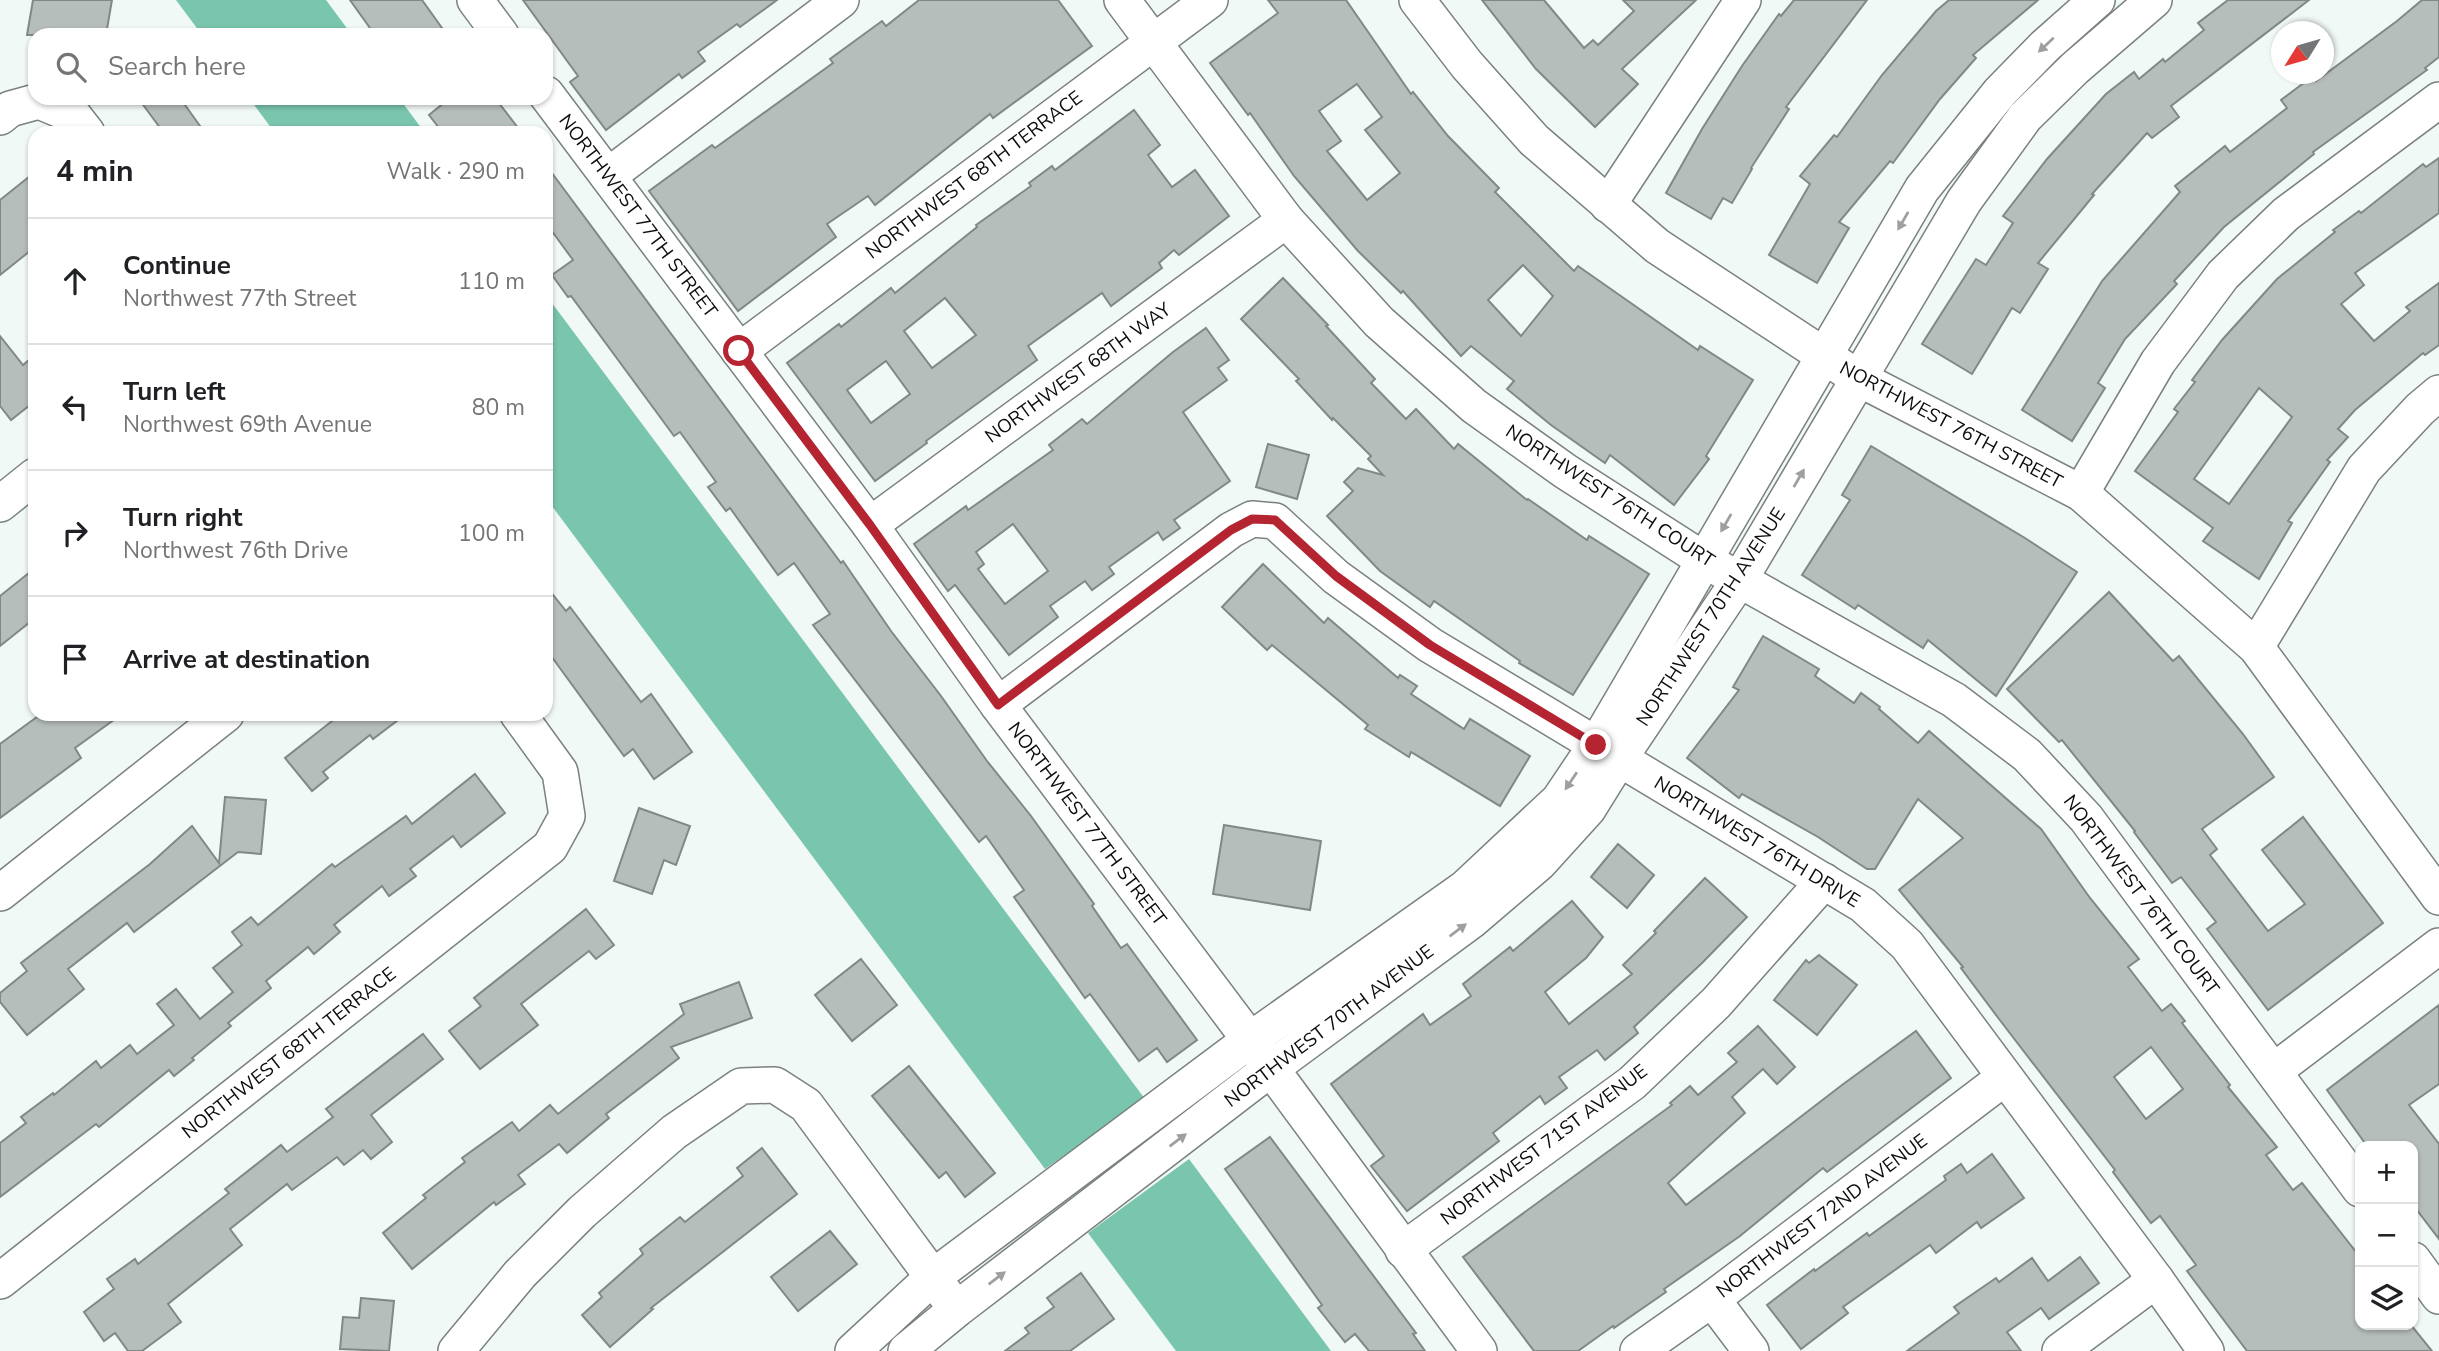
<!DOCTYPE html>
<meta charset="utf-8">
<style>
:root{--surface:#fff;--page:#f6f6f6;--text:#202124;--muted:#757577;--line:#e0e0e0}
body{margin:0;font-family:"Nunito Sans",sans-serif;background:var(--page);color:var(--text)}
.controls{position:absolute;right:21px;bottom:21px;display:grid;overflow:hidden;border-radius:14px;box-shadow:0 2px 5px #0004}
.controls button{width:63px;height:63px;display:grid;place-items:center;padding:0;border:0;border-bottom:2px solid var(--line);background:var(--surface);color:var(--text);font:35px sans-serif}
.compass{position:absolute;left:2271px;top:21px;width:63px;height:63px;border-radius:50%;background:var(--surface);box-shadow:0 2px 5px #0004;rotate:233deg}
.stop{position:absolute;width:21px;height:21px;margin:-16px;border:5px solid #b52431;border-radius:50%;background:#fff}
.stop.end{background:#b52431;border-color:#fff;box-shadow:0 2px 7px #0008}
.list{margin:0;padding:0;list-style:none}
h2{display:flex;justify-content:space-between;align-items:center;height:91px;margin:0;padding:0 28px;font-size:30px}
h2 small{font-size:23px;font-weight:400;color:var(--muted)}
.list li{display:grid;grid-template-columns:46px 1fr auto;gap:21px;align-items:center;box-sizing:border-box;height:126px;padding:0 28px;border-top:2px solid var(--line)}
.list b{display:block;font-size:26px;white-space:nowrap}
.list p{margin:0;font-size:23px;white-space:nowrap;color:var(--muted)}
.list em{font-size:23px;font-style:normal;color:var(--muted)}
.icon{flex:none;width:38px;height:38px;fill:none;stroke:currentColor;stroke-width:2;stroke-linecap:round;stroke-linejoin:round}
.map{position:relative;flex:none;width:2439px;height:1351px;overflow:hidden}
.search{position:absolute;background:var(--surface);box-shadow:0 2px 5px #0004;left:28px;top:28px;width:525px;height:77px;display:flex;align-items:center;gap:18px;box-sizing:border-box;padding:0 24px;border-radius:21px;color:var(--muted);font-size:26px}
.panel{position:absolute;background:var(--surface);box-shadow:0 2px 5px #0004;left:28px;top:126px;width:525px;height:595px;border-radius:21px}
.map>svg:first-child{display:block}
</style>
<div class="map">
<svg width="2439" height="1351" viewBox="0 0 2439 1351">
<rect width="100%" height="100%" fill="#f1f9f6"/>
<g fill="#7ac5ae">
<path d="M176,0H326L352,35H202Z"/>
<path d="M249,98H399L425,133H275Z"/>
<path d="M546,295L1145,1099L1045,1169L546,498Z"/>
<path d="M1189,1159L1331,1351H1176L1088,1233Z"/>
</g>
<g fill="#b6bebb" stroke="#818886" stroke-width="2" fill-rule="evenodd">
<path d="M33,0H112L106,35H27Z"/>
<path d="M350,0H422L447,35H375Z"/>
<path d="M523,0H777L740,27L737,24L698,52L705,61L682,78L679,74L606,130L570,82L578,76Z"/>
<path d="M919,0H1058L1092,46L993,118L990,114L875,205L868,196L827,224L836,237L738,311L649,191L712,145L715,148L833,63L830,59L882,21L886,26Z"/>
<path d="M1268,0H1346L1411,94L1413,92L1448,136L1499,188L1495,192L1574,271L1578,266L1698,350L1700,346L1753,380L1706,456L1709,459L1674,505L1610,455L1605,463L1551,425L1507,389L1514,381L1471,346L1461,356L1403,291L1401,293L1358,251L1294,176L1250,113L1248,115L1210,63L1278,13ZM1357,84L1382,117L1365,130L1400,173L1367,200L1327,151L1341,141L1319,111ZM1523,265L1553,296L1521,336L1488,300Z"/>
<path d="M1482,0H1544L1584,48L1593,40L1598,45L1634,11L1623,0H1696L1622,69L1638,84L1595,127L1536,69Z"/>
<path d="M1794,0H1867L1786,107L1789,109L1751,168L1752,169L1732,203L1723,198L1711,219L1666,193L1702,129L1742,66L1779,14L1781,16Z"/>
<path d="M1949,0H2038L1973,55L1976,58L1940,99L1893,163L1890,161L1839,222L1849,228L1817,283L1769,255L1810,184L1800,176L1834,135L1837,137L1882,75L1936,11Z"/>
<path d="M2228,0H2309L2171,106L2179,117L2152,138L2147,133L2092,194L2094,195L2038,263L2048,269L2020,313L2012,308L1972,374L1922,344L1976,259L1986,265L2013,223L2003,216L2047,159L2106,94L2134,72L2139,79L2163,59L2165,62L2204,30L2198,23Z"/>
<path d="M2422,0H2439V57L2425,68L2427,70L2313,152L2314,154L2224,227L2174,281L2177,284L2125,339L2098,383L2105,388L2072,441L2022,410L2102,281L2180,192L2175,186L2225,146L2230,152L2287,108L2281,100L2313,76L2316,81L2397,21Z"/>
<path d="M138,98H180L205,133H164Z"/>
<path d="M450,98H495L522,133H443L429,115Z"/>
<path d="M1134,110L1160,145L1148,155L1172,187L1195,170L1229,216L1179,255L1174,250L1159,263L1162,268L1111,306L1102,293L1028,346L1037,360L926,441L927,443L875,481L787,363L839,324L841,327L891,288L895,293L977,227L976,225L1031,186L1029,183L1052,166L1055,170ZM945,298L976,335L932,368L904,331ZM886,361L910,394L871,423L847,390Z"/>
<path d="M2439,158V213L2355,273L2364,285L2341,304L2374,341L2410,311L2406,307L2439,283V345L2425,355L2423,353L2355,410L2338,429L2348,437L2327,460L2330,462L2288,521L2292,523L2259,579L2203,541L2213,528L2135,471L2178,412L2174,409L2195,382L2192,380L2222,340L2277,279L2335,232L2333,230L2359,211L2361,213L2423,164L2426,167ZM2259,388L2292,417L2229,504L2194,479Z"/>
<path d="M546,165L841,563L843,561L891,631L941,696L987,761L1031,816L1094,904L1092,906L1121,948L1127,944L1197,1040L1167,1062L1157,1048L1139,1061L1090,994L1085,998L1014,897L1024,890L986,836L979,842L813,625L830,614L794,563L778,575L730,508L726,511L708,487L716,482L680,432L674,436L571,296L568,297L552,275L573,260L546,223Z"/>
<path d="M35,172V247L0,275V200Z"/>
<path d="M1283,278L1328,325L1326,326L1375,379L1371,383L1406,419L1416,409L1454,449L1458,444L1527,500L1528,499L1587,540L1589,536L1649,574L1573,695L1519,663L1520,661L1434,601L1430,607L1380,571L1327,516L1353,491L1344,482L1358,468L1383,475L1368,459L1371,456L1333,418L1332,420L1296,381L1299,379L1241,319Z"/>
<path d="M1206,328L1229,360L1218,368L1227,380L1183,412L1230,481L1174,520L1180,528L1163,540L1158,532L1109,567L1114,574L1092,590L1085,581L1050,606L1058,617L1009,655L955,585L948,591L914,544L966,506L968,510L1053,450L1049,445L1082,419L1087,424L1173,352ZM1013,524L1048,571L1005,604L978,569L984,564L976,552Z"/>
<path d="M0,336L23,365L35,355V401L11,420L0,406Z"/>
<path d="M1268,444L1309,455L1297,499L1256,487Z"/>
<path d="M1871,446L2025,538L2077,572L1996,696L1928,640L1923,648L1858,605L1855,609L1802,575L1850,500L1842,495Z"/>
<path d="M1263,564L1324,623L1328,618L1398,678L1400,675L1417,686L1411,694L1464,729L1470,719L1530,756L1500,806L1411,752L1409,757L1365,729L1368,725L1272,645L1267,650L1222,607Z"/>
<path d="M35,568V618L0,646V596Z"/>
<path d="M546,586L566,611L570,607L641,702L651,694L692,752L654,779L633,749L624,756L546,649Z"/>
<path d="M2109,592L2173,661L2179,656L2243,734L2274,777L2202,829L2217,849L2210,855L2268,931L2305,904L2262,850L2303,817L2383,923L2268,1010L2207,929L2216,922L2181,877L2172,883L2134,832L2135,831L2062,740L2059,742L2007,689Z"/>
<path d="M1763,636L1819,669L1815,676L1854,703L1861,693L1880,707L1879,709L1918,743L1929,731L2041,829L2090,898L2139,959L2128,967L2162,1011L2171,1004L2185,1021L2182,1023L2230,1085L2228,1087L2277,1147L2266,1155L2293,1190L2302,1183L2360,1257V1325H2411L2432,1351H2247L2187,1271L2196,1265L2160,1216L2151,1223L2113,1172L2115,1170L1999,1019L1961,968L1963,967L1899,890L1963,838L1918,799L1875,869H1867L1818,837L1742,794L1739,798L1687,758L1739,690L1733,687ZM2151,1047L2183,1089L2146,1119L2114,1077Z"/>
<path d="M41,714H122L75,748L81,758L0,818V744Z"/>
<path d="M341,714H406L373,739L370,735L323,772L328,778L312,791L285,758Z"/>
<path d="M475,774L505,813L461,847L453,836L410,869L416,876L389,896L382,886L334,925L340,932L314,954L308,947L266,981L271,988L228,1023L231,1026L192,1058L194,1060L174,1076L169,1070L99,1127L96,1124L0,1197V1143L26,1123L21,1117L53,1093L54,1095L96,1061L101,1068L130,1045L137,1054L174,1025L157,1004L176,989L200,1019L233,992L213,968L242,945L232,932L251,917L258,925L332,864L335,867L406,816L412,824Z"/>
<path d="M225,797L266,800L261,854L238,852L134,932L127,923L68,969L84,989L27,1035L0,1002V993L27,971L21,963L150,864L192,826L219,863Z"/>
<path d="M639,808L690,826L676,865L664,860L652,894L614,881Z"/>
<path d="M1224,825L1321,841L1310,910L1213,894Z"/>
<path d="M1618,844L1654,875L1627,908L1591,877Z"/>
<path d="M1705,878L1747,917L1702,963L1634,1027L1638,1033L1605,1060L1597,1050L1559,1077L1567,1088L1545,1104L1540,1096L1493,1133L1499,1141L1407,1211L1371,1166L1384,1156L1331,1084L1423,1014L1430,1025L1471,996L1463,984L1510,947L1513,951L1572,901L1603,937L1586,958L1545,992L1569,1024L1632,974L1623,965L1656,933L1654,931Z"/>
<path d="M586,909L614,945L596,959L589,951L521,1004L538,1025L480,1069L449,1031L481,1006L474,998Z"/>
<path d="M1819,955L1857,985L1817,1035L1774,1000L1806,960L1809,963Z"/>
<path d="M861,959L897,1005L852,1041L815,995Z"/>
<path d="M739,982L752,1018L671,1047L679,1058L606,1114L609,1118L567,1153L559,1144L518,1175L525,1184L496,1205L494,1202L412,1269L383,1233L426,1198L423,1195L465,1162L462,1158L512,1122L519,1131L550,1105L558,1114L684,1014L680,1004Z"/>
<path d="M2439,1005V1084L2409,1105L2439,1144V1239L2413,1205V1146H2367L2327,1090Z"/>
<path d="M1758,1026L1795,1067L1777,1084L1763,1069L1732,1097L1745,1113L1668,1183L1686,1205L1842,1085L1916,1031L1951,1078L1827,1172L1823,1168L1740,1236L1664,1289L1666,1292L1614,1328L1613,1326L1578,1351H1534L1463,1257L1672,1105L1670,1103L1690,1086L1698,1095L1737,1062L1728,1053Z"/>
<path d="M423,1034L443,1059L371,1115L392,1142L371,1159L363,1150L344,1165L337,1157L292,1190L287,1184L230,1229L242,1245L168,1304L181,1322L142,1351H128L115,1333L104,1341L84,1312L114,1289L107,1279L135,1259L138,1264L229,1193L225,1189L281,1145L287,1152L333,1117L326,1109Z"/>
<path d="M909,1066L995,1173L965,1197L946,1172L939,1178L872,1096Z"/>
<path d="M1270,1137L1416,1333L1413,1334L1425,1351H1369L1355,1334L1345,1342L1318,1308L1322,1305L1225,1169Z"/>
<path d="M762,1148L797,1194L651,1308L653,1309L610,1347L582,1315L602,1297L599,1293L643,1254L640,1249L680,1217L685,1222L743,1176L737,1168Z"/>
<path d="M1992,1154L2024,1198L1981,1228L1977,1222L1936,1253L1930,1245L1843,1307L1848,1313L1801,1349L1767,1305L1814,1269L1815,1271L1867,1233L1869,1236L1946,1180L1944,1176L1961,1164L1967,1173Z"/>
<path d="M830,1231L857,1264L798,1311L771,1277Z"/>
<path d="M2080,1257L2099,1283L2049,1319L2041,1308L2007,1332L2021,1351H1907L1959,1313L1954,1307L1996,1278L1999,1282L2032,1258L2048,1281Z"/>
<path d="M1081,1273L1114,1319L1070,1351H1005L1029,1333L1025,1328L1054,1307L1047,1298Z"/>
<path d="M361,1298L394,1301L389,1351L340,1349L343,1317L359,1318Z"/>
</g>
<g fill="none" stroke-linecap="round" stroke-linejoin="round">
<defs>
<g id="minor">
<path d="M475,0L501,35"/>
<path d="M1122,0L1286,220L1379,322L1474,406L1565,471L1704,560L1954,700L2027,755L2086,818L2360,1189"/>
<path d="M1417,0L1467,65L1534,140L1657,246L1858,378L2081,493L2256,647L2439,897"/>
<path d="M546,94L870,525L998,705L1250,1040L1479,1351"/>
<path d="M0,117L10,109L39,101L73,115L87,133"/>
<path d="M608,176L841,0"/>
<path d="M1608,205L1743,0"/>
<path d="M739,351L1210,0"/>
<path d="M2081,493L2158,362L2223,275L2286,214L2439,100"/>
<path d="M0,504L35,476"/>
<path d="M870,525L1286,220"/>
<path d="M2256,647L2364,469L2420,409L2439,393"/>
<path d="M998,705L1231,530L1252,519L1275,521L1336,577L1430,645L1863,905L1907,945L2156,1280L2206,1351"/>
<path d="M0,893L226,714"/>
<path d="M2274,1071L2439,946"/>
<path d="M1403,1250L1632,1083L1716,1003L1824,881"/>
<path d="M2413,1260L2439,1296"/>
<path d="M0,1281L550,847L567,816L560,772L518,714"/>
<path d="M1712,1299L1751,1351"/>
<path d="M456,1351L520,1274L582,1212L674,1132L741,1086L775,1085L806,1105L946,1295"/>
<path d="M853,1351L933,1277L1250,1040L1465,888L1559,800L1596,745L1922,189L2000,92L2045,46L2097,0"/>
<path d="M906,1351L957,1309L1270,1069L1471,921L1539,863L1588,809L1619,759L1740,579L1964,201L2025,117L2075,68L2154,0"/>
<path d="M1638,1351L1712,1299L2004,1078"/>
<path d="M2060,1351L2156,1280"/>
</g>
</defs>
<use href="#minor" stroke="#7a817f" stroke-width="38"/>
<use href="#minor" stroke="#fff" stroke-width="35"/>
</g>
<defs><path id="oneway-solid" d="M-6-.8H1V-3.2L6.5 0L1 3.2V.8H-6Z" transform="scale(1.75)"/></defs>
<g fill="#9e9f9e">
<use href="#oneway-solid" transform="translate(2046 45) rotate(137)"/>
<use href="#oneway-solid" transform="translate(1903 221) rotate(120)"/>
<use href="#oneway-solid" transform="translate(1799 478) rotate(-60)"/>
<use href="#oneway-solid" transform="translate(1726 523) rotate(120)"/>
<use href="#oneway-solid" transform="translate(1571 781) rotate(124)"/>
<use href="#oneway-solid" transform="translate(1458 930) rotate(-37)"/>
<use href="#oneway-solid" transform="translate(1178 1140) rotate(-37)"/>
<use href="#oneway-solid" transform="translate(997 1278) rotate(-37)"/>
</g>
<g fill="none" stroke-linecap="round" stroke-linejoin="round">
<path stroke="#b52431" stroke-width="9" d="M739,351L870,525L998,705L1231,530L1252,519L1275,520L1336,576L1430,645L1596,745"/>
</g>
<g text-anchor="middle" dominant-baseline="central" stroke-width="5" stroke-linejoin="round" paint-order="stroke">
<g font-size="19" fill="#0c0e0d" stroke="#fff">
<text transform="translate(974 175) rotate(-37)">NORTHWEST 68TH TERRACE</text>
<text transform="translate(638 216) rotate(53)">NORTHWEST 77TH STREET</text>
<text transform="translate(1078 373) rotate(-36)">NORTHWEST 68TH WAY</text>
<text transform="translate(1951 425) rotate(28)">NORTHWEST 76TH STREET</text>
<text transform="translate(1610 496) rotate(33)">NORTHWEST 76TH COURT</text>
<text transform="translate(1711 617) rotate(-57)">NORTHWEST 70TH AVENUE</text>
<text transform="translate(1087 824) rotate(53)">NORTHWEST 77TH STREET</text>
<text transform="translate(1757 842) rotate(31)">NORTHWEST 76TH DRIVE</text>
<text transform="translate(2141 895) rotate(53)">NORTHWEST 76TH COURT</text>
<text transform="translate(1329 1026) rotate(-37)">NORTHWEST 70TH AVENUE</text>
<text transform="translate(289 1053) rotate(-38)">NORTHWEST 68TH TERRACE</text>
<text transform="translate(1544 1145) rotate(-37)">NORTHWEST 71ST AVENUE</text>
<text transform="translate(1822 1216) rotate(-37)">NORTHWEST 72ND AVENUE</text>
</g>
</g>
</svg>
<div class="controls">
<button>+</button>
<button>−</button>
<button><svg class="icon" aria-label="layers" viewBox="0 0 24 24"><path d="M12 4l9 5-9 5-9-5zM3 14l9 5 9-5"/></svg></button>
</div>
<svg class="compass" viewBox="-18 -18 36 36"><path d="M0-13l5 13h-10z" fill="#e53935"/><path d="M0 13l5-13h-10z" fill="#757577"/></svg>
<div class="stop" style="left:739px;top:351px"></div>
<div class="stop end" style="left:1596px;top:745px"></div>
<div class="search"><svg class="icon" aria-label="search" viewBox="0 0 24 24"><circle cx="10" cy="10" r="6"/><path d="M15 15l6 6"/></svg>Search here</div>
<section class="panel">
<h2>4 min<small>Walk · 290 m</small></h2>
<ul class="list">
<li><svg class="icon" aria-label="ahead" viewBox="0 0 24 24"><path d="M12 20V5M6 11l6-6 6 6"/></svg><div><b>Continue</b><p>Northwest 77th Street</p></div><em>110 m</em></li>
<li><svg class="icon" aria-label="left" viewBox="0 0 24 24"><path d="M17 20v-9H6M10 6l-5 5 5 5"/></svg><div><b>Turn left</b><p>Northwest 69th Avenue</p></div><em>80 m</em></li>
<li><svg class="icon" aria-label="right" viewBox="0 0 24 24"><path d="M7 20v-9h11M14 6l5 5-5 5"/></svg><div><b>Turn right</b><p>Northwest 76th Drive</p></div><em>100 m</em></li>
<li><svg class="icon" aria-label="arrive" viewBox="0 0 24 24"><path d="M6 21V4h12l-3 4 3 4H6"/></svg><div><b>Arrive at destination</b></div></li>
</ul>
</section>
</div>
